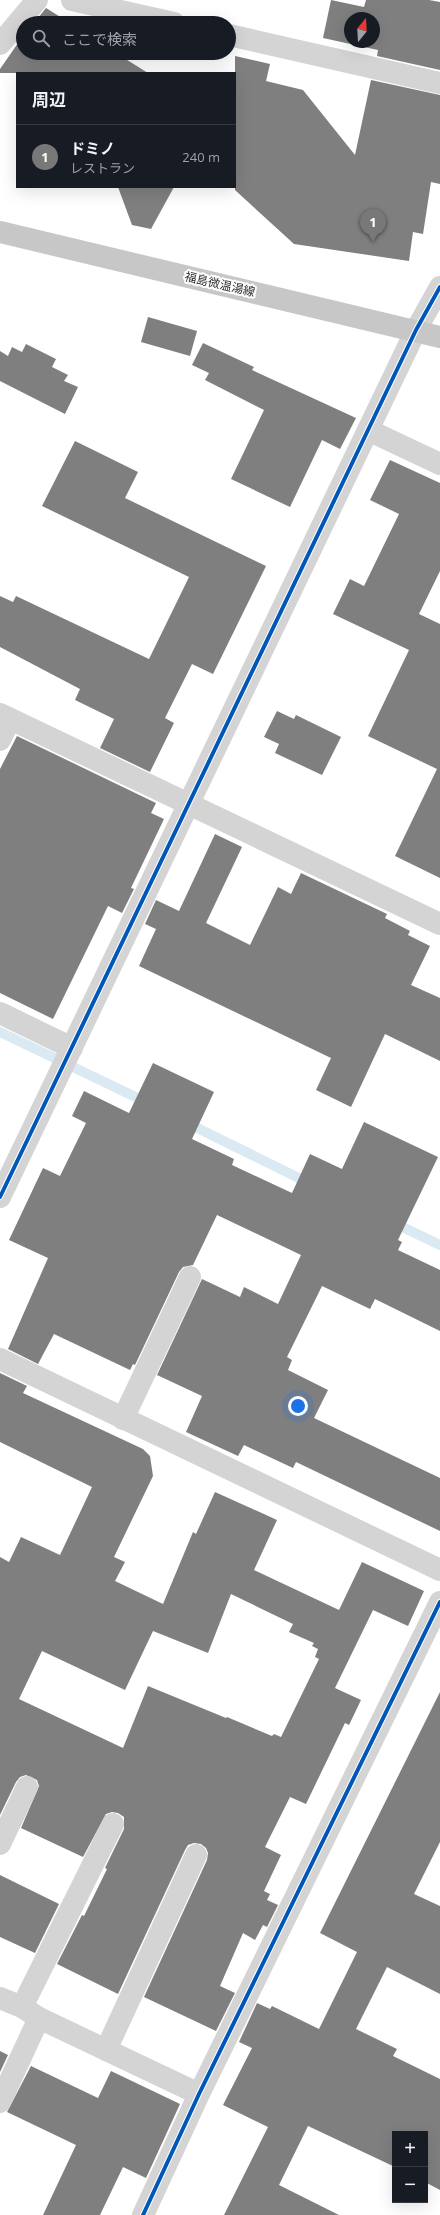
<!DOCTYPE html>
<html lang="ja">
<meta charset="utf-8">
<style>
:root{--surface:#171b24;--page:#242831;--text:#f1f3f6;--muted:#9ea1a6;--line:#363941;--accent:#787878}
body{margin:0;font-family:"Open Sans","Noto Sans JP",sans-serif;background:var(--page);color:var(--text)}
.controls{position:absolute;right:12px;bottom:12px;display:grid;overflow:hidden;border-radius:0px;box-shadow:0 4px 16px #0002}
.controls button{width:36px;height:36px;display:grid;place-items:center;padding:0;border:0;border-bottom:1px solid var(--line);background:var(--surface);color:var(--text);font:20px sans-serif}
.compass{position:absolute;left:344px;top:12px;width:36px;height:36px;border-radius:50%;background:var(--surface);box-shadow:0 4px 16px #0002;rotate:18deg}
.you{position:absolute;left:298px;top:1406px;width:14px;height:14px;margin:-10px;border:3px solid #fff;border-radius:50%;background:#1a73e8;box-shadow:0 0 0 6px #1a73e833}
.badge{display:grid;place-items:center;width:26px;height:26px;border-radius:50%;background:var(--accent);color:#fff;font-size:13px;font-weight:700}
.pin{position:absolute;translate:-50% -33px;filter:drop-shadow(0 1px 2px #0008)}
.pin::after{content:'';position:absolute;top:21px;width:14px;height:12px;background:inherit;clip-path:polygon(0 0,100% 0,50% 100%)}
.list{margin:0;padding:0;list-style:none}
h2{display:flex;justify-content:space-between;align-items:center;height:52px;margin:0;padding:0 16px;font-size:17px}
h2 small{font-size:13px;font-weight:400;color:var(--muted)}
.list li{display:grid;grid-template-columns:26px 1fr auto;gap:12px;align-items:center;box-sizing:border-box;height:64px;padding:0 16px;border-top:1px solid var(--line)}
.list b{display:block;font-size:15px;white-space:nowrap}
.list p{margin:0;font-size:13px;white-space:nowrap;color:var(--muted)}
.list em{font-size:13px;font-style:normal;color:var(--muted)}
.icon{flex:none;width:22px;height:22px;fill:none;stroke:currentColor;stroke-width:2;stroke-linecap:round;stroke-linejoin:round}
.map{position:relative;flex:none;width:440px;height:2215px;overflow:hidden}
.search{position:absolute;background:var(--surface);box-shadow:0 4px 16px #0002;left:16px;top:16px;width:220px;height:44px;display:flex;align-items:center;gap:10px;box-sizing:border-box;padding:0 14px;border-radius:22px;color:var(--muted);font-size:15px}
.panel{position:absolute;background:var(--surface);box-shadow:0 4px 16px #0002;left:16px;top:72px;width:220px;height:116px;border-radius:0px}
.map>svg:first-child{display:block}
</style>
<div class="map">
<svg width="440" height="2215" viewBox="0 0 440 2215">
<rect width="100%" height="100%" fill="#fff"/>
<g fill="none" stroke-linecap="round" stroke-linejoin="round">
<g stroke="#dae9f2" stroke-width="10">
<path d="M0,1032L148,1103"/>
<path d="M185,1122L311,1184"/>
<path d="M392,1222L440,1245"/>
</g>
</g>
<g fill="#7f7f7f" fill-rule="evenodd">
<path d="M331,0L364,7L366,0H429L440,2V70L377,56L378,50L323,38ZM350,18H374V42H350Z"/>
<path d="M46,8L70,23H34Z"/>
<path d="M23,36V53H116L148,73H0V69Z"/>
<path d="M235,56L270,64L266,81L303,90L355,155L371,80L440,95V184L431,182L423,234L413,232L409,261L294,244L235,190Z"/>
<path d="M118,187H174L151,229L132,225Z"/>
<path d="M148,317L197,331L190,356L141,342Z"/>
<path d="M203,343L254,367L252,370L356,418L340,449L322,440L290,507L231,479L264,410L205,380L209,373L192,365Z"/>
<path d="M26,344L56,359L52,367L68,375L64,381L78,387L65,414L0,381V351L8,356L12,347L22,352Z"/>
<path d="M75,441L138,472L125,498L266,566L213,674L192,664L165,718L174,723L150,772L100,748L114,719L75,700L80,689L0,647V596L13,602L16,596L149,659L189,577L42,506Z"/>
<path d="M390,460L440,483V571L419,614L440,624V878L395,856L437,769L368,736L409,650L333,614L350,579L364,586L399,514L370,500Z"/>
<path d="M277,711L294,719L296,715L341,737L322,775L275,753L279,744L264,737Z"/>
<path d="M17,736L156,803L151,813L164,819L131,888L134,889L122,913L108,906L53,1019L0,993V769Z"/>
<path d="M215,834L242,847L206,923L250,945L278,887L291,894L301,873L387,914L385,918L410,931L408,935L430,946L411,985L440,998V1061L385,1034L351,1107L316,1090L331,1058L139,966L156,929L145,924L156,900L179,911Z"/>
<path d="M153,1063L214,1092L192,1139L234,1159L232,1165L292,1193L310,1154L342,1169L364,1122L438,1157L398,1240L402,1242L398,1250L440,1270V1331L375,1299L370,1309L322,1286L287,1357L292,1360L288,1370L328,1390L314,1418L440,1478V1531L296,1462L293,1468L244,1445L238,1456L186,1432L202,1396L157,1375L202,1279L240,1297L244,1287L278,1304L301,1255L217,1215L193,1265L183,1267L179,1272L135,1365L133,1364L130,1370L54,1334L38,1364L8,1349L48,1258L9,1240L43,1168L60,1176L86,1123L72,1116L84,1091L129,1113Z"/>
<path d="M0,1373L27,1386L23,1393L143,1449L150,1456L153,1476L114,1557L125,1562L115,1581L163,1604L193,1532L196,1534L215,1492L277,1520L254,1570L339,1610L362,1562L424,1591L408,1626L373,1610L335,1688L361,1700L349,1725L345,1723L306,1804L290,1797L265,1847L281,1855L264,1891L270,1894L267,1900L278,1905L267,1927L263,1925L255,1940L243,1933L220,1986L235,1993L216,2031L144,1997L207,1860L208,1853L206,1848L201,1844L194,1843L188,1845L185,1850L118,1994L57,1964L82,1915L84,1916L107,1869L105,1868L124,1829V1817L118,1813L112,1812L106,1814L83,1857L21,1828L39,1786L37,1780L26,1775L20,1777L16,1782L0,1815V1557L9,1562L21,1537L60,1555L92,1487L0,1442ZM231,1594L293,1624L289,1632L314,1643L312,1646L318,1649L315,1657L319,1659L281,1737L274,1734L272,1736L227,1717L226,1718L148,1686L123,1748L19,1699L42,1651L125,1690L153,1631L208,1653Z"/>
<path d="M440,1692V1842L414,1894L440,1906V1994L387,1967L356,2029L397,2049L393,2056L440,2079V2190L425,2182V2134H395V2167L308,2126L279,2185L339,2215H224L268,2127L223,2105L252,2048L239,2042L257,2003L270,2009L272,2006L319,2029L357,1952L320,1933Z"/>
<path d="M0,1875L59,1904L35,1953L0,1937Z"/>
<path d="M0,2051L8,2055L0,2072Z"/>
<path d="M31,2066L98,2098L111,2071L180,2104L146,2178L123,2167L100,2215H43L76,2145L7,2112Z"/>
</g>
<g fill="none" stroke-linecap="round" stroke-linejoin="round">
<g stroke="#d4d4d4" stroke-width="22">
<path d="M72,0L174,23"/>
<path d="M229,35L440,83"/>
<path d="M0,44L37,0"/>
<path d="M368,430L440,464"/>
<path d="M0,714L440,924"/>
<path d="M0,740L10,719"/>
<path d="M0,1013L72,1048"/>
<path d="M0,1197L416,330L440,287"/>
<path d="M0,1359L440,1570"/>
<path d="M123,1419L190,1277"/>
<path d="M0,1844L27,1787"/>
<path d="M0,1998L22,2007L39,2018L199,2094"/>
<path d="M22,2007L113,1824"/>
<path d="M106,2050L196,1855"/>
<path d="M0,2102L39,2018"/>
<path d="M143,2215L199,2094L440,1602"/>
</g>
<path stroke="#c7c7c7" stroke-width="22" d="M0,232L440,337"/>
<defs>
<g id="cycleway">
<path d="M0,1197L416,330L440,287"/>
<path d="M143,2215L199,2094L440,1602"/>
</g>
</defs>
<use href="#cycleway" stroke="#fff" stroke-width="6"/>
<use href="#cycleway" stroke="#0057b8" stroke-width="4"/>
</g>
<g text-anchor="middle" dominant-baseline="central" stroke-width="4" stroke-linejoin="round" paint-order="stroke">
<g font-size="12" fill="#2f2f2f" stroke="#fff">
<text transform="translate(220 284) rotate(13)">福島微温湯線</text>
</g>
</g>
</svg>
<div class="controls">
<button>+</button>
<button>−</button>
</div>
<svg class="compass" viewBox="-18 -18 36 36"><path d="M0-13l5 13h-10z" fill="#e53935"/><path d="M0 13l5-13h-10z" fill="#9ea1a6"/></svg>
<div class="you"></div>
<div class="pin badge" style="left:373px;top:242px">1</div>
<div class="search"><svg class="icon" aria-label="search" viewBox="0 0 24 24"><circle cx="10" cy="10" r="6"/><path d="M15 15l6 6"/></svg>ここで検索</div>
<section class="panel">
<h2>周辺<small></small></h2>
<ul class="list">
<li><span class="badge">1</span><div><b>ドミノ</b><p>レストラン</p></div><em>240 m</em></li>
</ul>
</section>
</div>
